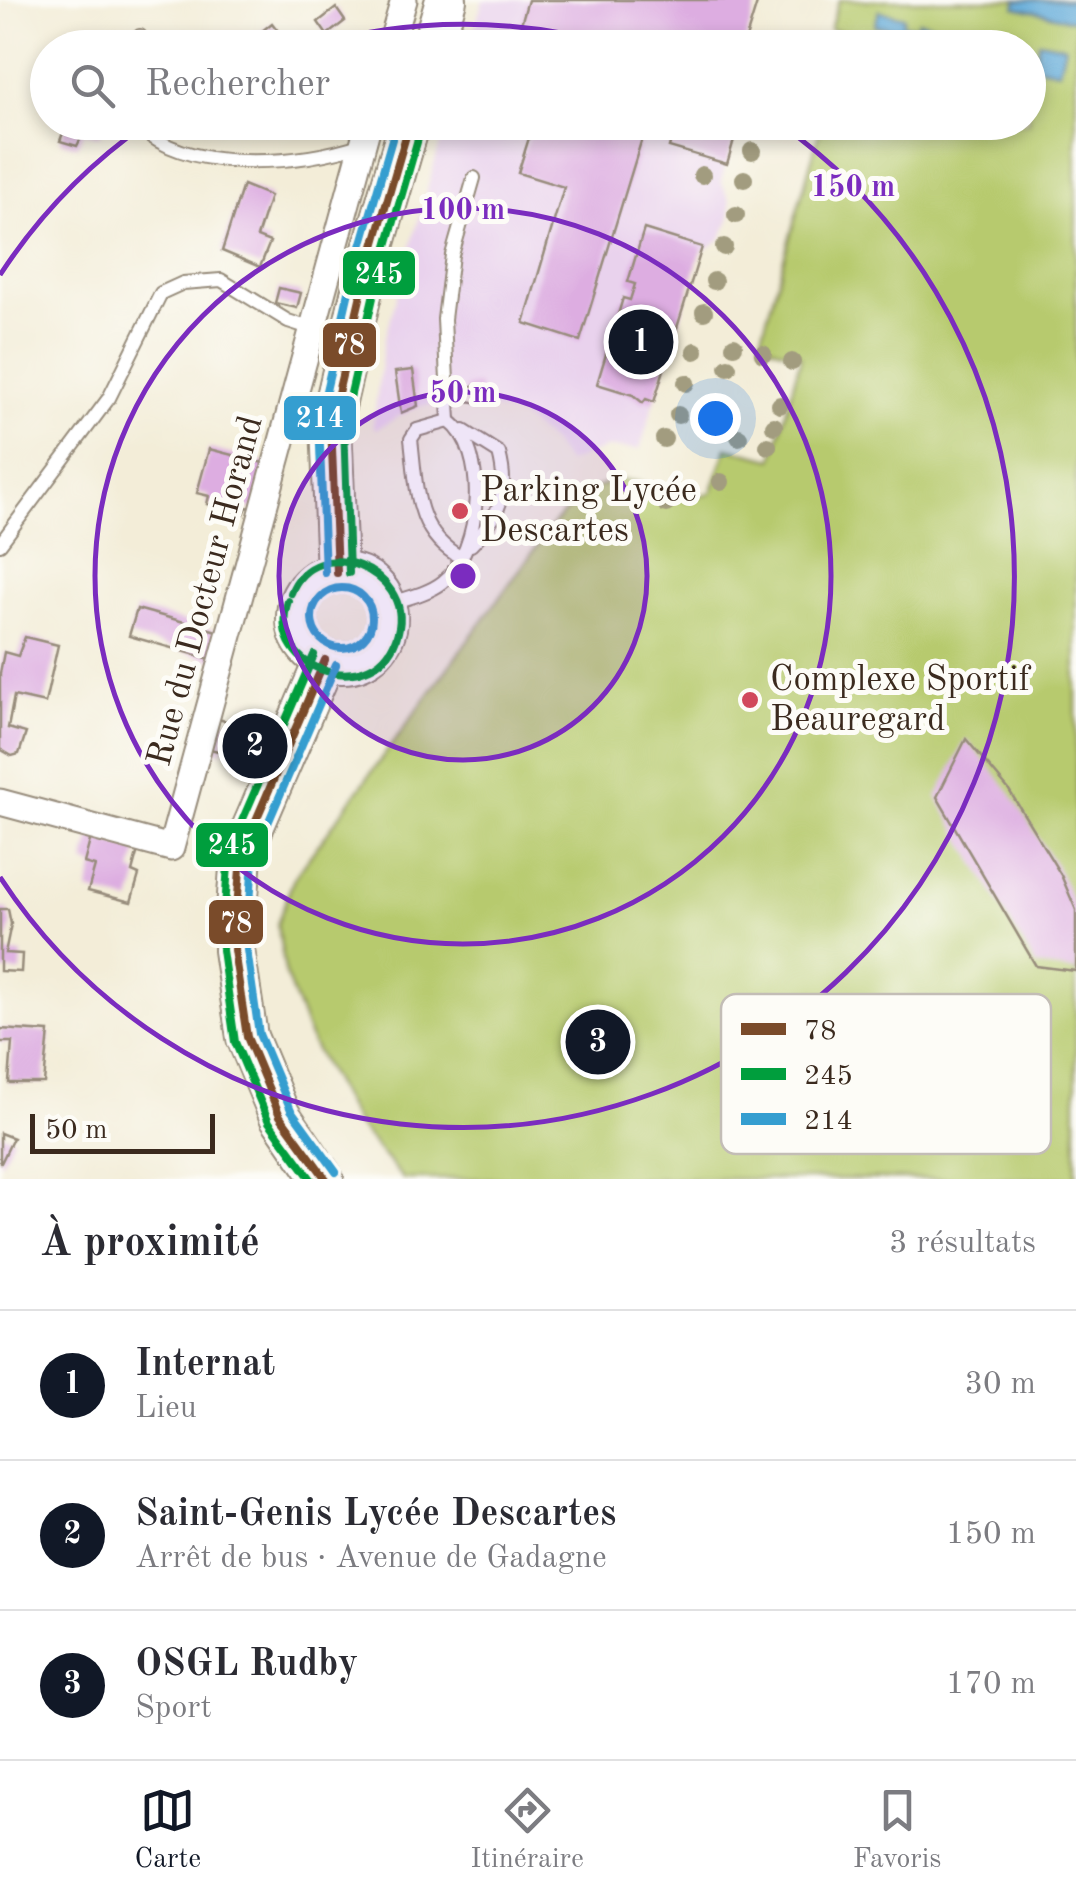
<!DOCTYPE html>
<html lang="fr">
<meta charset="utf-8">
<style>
:root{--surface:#fff;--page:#f2f2f3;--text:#2b2b33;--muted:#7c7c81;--line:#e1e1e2;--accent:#111827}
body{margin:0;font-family:"Old Standard TT",serif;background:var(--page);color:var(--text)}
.scale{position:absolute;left:30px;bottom:25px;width:185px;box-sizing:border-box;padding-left:10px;border:5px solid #3b2a1e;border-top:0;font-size:28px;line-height:35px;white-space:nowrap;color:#3b2a1e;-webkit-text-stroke:8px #fdfcf7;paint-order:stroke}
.you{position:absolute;left:715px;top:418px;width:35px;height:35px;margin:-25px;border:8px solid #fff;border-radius:50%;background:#1a73e8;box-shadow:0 0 0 15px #1a73e833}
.badge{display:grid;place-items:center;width:65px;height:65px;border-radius:50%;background:var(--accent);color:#fff;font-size:32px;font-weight:700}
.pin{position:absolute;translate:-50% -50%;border:5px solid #fff;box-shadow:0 2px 10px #0006}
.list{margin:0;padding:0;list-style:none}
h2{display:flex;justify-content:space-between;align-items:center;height:130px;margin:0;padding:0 40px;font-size:42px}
h2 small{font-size:32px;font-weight:400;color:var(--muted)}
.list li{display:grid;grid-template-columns:65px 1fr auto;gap:30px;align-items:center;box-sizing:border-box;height:150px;padding:0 40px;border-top:2px solid var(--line)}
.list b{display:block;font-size:38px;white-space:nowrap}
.list p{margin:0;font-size:32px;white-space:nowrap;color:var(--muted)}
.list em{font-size:32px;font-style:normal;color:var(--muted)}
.icon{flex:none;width:55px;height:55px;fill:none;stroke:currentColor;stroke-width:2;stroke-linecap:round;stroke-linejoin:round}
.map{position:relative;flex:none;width:1076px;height:1179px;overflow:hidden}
.search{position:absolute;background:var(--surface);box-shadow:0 5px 15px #0003;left:30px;right:30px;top:30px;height:110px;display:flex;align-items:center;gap:25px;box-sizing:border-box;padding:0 35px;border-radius:55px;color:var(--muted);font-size:38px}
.sheet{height:580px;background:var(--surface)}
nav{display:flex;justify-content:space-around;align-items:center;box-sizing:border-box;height:140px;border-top:2px solid var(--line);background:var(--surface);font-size:28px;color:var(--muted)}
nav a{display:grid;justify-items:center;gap:5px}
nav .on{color:var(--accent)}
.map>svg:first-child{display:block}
</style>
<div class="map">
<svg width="1076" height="1179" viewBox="0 0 1076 1179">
<rect width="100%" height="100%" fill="#fdfcf7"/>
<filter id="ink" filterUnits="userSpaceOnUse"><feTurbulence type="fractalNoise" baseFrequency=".01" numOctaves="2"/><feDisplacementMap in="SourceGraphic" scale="20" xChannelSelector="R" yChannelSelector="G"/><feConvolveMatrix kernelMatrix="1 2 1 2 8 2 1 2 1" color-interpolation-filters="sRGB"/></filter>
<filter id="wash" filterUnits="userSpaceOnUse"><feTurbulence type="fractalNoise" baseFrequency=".0048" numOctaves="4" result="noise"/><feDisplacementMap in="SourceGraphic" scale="40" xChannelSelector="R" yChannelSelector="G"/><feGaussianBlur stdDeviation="2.25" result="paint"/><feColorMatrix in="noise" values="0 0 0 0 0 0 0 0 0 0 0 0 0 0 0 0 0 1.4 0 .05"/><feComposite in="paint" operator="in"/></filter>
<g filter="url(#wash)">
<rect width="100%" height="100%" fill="#f3edd8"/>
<g fill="#e9d2ed">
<path d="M483,0H758L743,47L468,48Z"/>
<path d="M446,123H739L721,181L730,201V220L720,240L700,253L640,449L607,448L567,463L550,441L518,415L463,401L418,406L376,429L373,425L384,340Z"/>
</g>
<path fill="#b7ca6e" stroke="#797a46" stroke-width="2.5" d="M839,0H1076V1179H403L356,1123L312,1043L286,976L277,924L294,878L554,523C606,472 621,470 686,501L711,493L727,448L773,459L801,356L760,343L822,123L1028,122V48L843,47L847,33L830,29Z"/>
<g fill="#61aad9" stroke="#4e6a7c" stroke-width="2.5">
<path d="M1017,0H1076V21L1015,7Z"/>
<path d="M879,11L904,17L903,24L916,27L919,21L943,27V32L955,35L956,30L982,37V42L994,44L995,39L1022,47H961L953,46L954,40L941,37L940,42L914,36L915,31L875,26Z"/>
<path d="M1039,41L1065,46L1059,71L1034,66Z"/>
</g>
<g id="blocks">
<g fill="#ddade1">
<path d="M528,0H758L743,48H514Z"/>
<path d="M336,8L345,21L327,35L318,22Z"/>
<path d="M272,23L291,48H241Z"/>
<path d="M67,122H104L100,136L84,132L77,146L60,141Z"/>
<path d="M534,122H647L580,341L524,323L564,187L518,173Z"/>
<path d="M676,122H739L727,164L669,147Z"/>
<path d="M243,185L270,196L257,237L270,242L260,267L222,251Z"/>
<path d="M644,229L702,247L654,402L646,399L643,403L633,395L597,384L623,298L630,300L635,284L628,282Z"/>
<path d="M279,288L301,293L297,308L275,303Z"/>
<path d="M413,370L418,406L401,413L395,372Z"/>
<path d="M479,385L481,403L466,401L465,387Z"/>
<path d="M209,449L271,465L258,510L247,507L244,514L207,504L209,496L197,493Z"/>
<path d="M137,609L224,633L217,661L129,636Z"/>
<path d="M25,637L58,645L45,703L14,696L8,728L26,733L19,754L12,756L0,749V673L4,652L18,656Z"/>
<path d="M214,718L229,722L222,752L206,748Z"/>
<path d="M966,739L1009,790L1061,875L1076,910V971L1036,966L937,797Z"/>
<path d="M91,837L138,850L132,872L139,875L131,902L88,891L95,866L84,863Z"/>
<path d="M0,909H8L11,924L5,953L22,954L21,972L0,971Z"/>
<path d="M0,1029L49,1032L44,1083H9L12,1042H0Z"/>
<path d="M0,1133L13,1138L1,1163H0Z"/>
</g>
</g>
</g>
<g filter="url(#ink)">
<use href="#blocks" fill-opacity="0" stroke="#978c7b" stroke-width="2.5"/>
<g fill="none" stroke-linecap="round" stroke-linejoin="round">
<defs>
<g id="lane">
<path d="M140,36L141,48"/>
<path d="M145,122L149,135C203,173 302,164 363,144"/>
<path d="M449,421L444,319L452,255L474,178"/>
<path d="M449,421L417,430L411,439C417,487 414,533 462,558"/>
<path d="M464,431L499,453C510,494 499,516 471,545"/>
<path d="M0,544L109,398L161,293L183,283L221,280L288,321L313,329"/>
<path d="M385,605C403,599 428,594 443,582C482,551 489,450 449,421"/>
</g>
<g id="street">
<path d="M390,48L404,0"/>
<path d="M0,802L171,848L369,122"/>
</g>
<g id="primary">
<path d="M432,48L446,0"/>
<path d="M337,573L331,423L365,277L410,122"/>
<circle cx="342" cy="618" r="45"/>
<path d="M323,1179L280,1116L247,1037L234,950L241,855L325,660"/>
</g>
</defs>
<use href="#lane" stroke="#978c7b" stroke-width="16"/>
<use href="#street" stroke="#978c7b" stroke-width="29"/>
<use href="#primary" stroke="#978c7b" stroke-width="44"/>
<use href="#lane" stroke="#fff" stroke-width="12"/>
<use href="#street" stroke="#fff" stroke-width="25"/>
<use href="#primary" stroke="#fff" stroke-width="40"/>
<defs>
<g id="bus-1">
<path d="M337,573L331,423L365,277L410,122"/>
<path d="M325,660L241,855L234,950L247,1037L280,1116L326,1179"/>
</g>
<g id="bus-2">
<path d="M349,573L344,424L377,280L422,125"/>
<path d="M288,601C263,674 380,705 398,632C414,571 315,530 291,593"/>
<path d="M311,1179L269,1122L235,1042L222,950L229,851L314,655"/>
</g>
<g id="bus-3">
<path d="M325,573L319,421L353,274L397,122"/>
<circle cx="342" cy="618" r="30"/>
<path d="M336,1172L291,1110L259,1034L247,950L253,858L336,665"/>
</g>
</defs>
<use href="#bus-1" stroke="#fdfcf7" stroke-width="15"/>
<use href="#bus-2" stroke="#fdfcf7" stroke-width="15"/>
<use href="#bus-3" stroke="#fdfcf7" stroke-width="15"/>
<use href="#bus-1" stroke="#7a4b2a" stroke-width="8"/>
<use href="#bus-2" stroke="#009e3d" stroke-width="8"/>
<use href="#bus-3" stroke="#359ed0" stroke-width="8"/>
</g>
<g fill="#a29c7f">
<circle cx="752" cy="151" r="9"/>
<circle cx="702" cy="175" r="9"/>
<circle cx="744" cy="179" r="9"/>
<circle cx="736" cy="215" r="9"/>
<circle cx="724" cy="247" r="9"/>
<circle cx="714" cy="281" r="9"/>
<circle cx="704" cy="312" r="9"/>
<circle cx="734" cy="346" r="9"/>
<circle cx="695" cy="351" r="9"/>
<circle cx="763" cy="354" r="9"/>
<circle cx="792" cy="362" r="9"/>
<circle cx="728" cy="367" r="9"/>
<circle cx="686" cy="383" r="9"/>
<circle cx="780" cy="405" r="9"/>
<circle cx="717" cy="410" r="9"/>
<circle cx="678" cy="415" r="9"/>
<circle cx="774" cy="426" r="9"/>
<circle cx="709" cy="431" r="9"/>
<circle cx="739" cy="437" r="9"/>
<circle cx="664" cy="439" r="9"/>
<circle cx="768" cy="446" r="9"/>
<circle cx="721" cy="482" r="9"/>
<circle cx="666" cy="504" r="9"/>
</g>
</g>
<circle cx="463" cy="576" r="184" fill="#7b2cbf" fill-opacity=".12"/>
<g fill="none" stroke="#7b2cbf" stroke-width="5">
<circle cx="463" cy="576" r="184"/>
<circle cx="463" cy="576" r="368"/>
<path d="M0 275A552 552 0 0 1 146 124M306 47A552 552 0 0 1 620 47M780 124A552 552 0 1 1 0 877"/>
</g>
<g fill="#d1495b" stroke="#fdfcf7" stroke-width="4">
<circle cx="460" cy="511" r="10"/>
<circle cx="750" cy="700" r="10"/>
</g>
<g text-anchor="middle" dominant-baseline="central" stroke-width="10" stroke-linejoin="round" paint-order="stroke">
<g font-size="35" fill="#3b2a1e" stroke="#fdfcf7" text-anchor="start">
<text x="480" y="491">Parking Lycée<tspan x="480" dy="40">Descartes</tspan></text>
<text x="770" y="680">Complexe Sportif<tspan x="770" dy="40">Beauregard</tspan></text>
</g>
<g font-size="35" fill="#3b2a1e" stroke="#fdfcf7">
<text transform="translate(206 591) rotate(-75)">Rue du Docteur Horand</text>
</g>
</g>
<rect x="721" y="994" width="330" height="160" rx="15" fill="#fdfcf7" stroke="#c3bdb6" stroke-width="2.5"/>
<rect x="741" y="1023" width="45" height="12" fill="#7a4b2a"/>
<rect x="741" y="1068" width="45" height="12" fill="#009e3d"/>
<rect x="741" y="1113" width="45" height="12" fill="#359ed0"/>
<g font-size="28" fill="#3b2a1e">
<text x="804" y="1039">78</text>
<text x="804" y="1084">245</text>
<text x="804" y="1129">214</text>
</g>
<circle cx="463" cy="576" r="15" fill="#7b2cbf" stroke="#fdfcf7" stroke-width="5"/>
<g font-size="30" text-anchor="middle" font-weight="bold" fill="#7b2cbf" stroke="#fdfcf7" stroke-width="10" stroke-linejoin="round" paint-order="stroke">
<text x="853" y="196">150 m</text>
<text x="463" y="219">100 m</text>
<text x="463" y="402">50 m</text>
</g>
<g stroke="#fdfcf7" stroke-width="4">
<rect x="341" y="249" width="76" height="48" rx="10" fill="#009e3d"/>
<rect x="321" y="321" width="57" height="48" rx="10" fill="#7a4b2a"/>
<rect x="282" y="394" width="76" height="48" rx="10" fill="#359ed0"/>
<rect x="194" y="821" width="76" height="48" rx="10" fill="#009e3d"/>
<rect x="207" y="898" width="58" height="48" rx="10" fill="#7a4b2a"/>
</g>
<g font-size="28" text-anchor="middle" font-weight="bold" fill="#fff">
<text x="379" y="283">245</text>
<text x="349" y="354">78</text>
<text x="320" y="427">214</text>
<text x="232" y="854">245</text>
<text x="236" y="932">78</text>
</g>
</svg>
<div class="scale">50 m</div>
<div class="you"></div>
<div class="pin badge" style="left:641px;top:342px">1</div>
<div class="pin badge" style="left:255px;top:746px">2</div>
<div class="pin badge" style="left:598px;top:1042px">3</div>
<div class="search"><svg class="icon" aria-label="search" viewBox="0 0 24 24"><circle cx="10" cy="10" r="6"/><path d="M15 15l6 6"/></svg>Rechercher</div>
</div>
<section class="sheet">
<h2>À proximité<small>3 résultats</small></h2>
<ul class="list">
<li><span class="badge">1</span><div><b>Internat</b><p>Lieu</p></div><em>30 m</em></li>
<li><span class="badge">2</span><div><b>Saint-Genis Lycée Descartes</b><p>Arrêt de bus · Avenue de Gadagne</p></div><em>150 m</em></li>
<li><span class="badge">3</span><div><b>OSGL Rudby</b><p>Sport</p></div><em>170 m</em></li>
</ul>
</section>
<nav>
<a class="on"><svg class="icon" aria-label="map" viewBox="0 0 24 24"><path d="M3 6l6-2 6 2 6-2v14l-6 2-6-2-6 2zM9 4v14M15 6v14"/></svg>Carte</a>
<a><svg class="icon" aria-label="directions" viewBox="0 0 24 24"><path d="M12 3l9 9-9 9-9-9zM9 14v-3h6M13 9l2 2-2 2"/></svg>Itinéraire</a>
<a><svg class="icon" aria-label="saved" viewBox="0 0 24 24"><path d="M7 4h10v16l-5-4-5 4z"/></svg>Favoris</a>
</nav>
